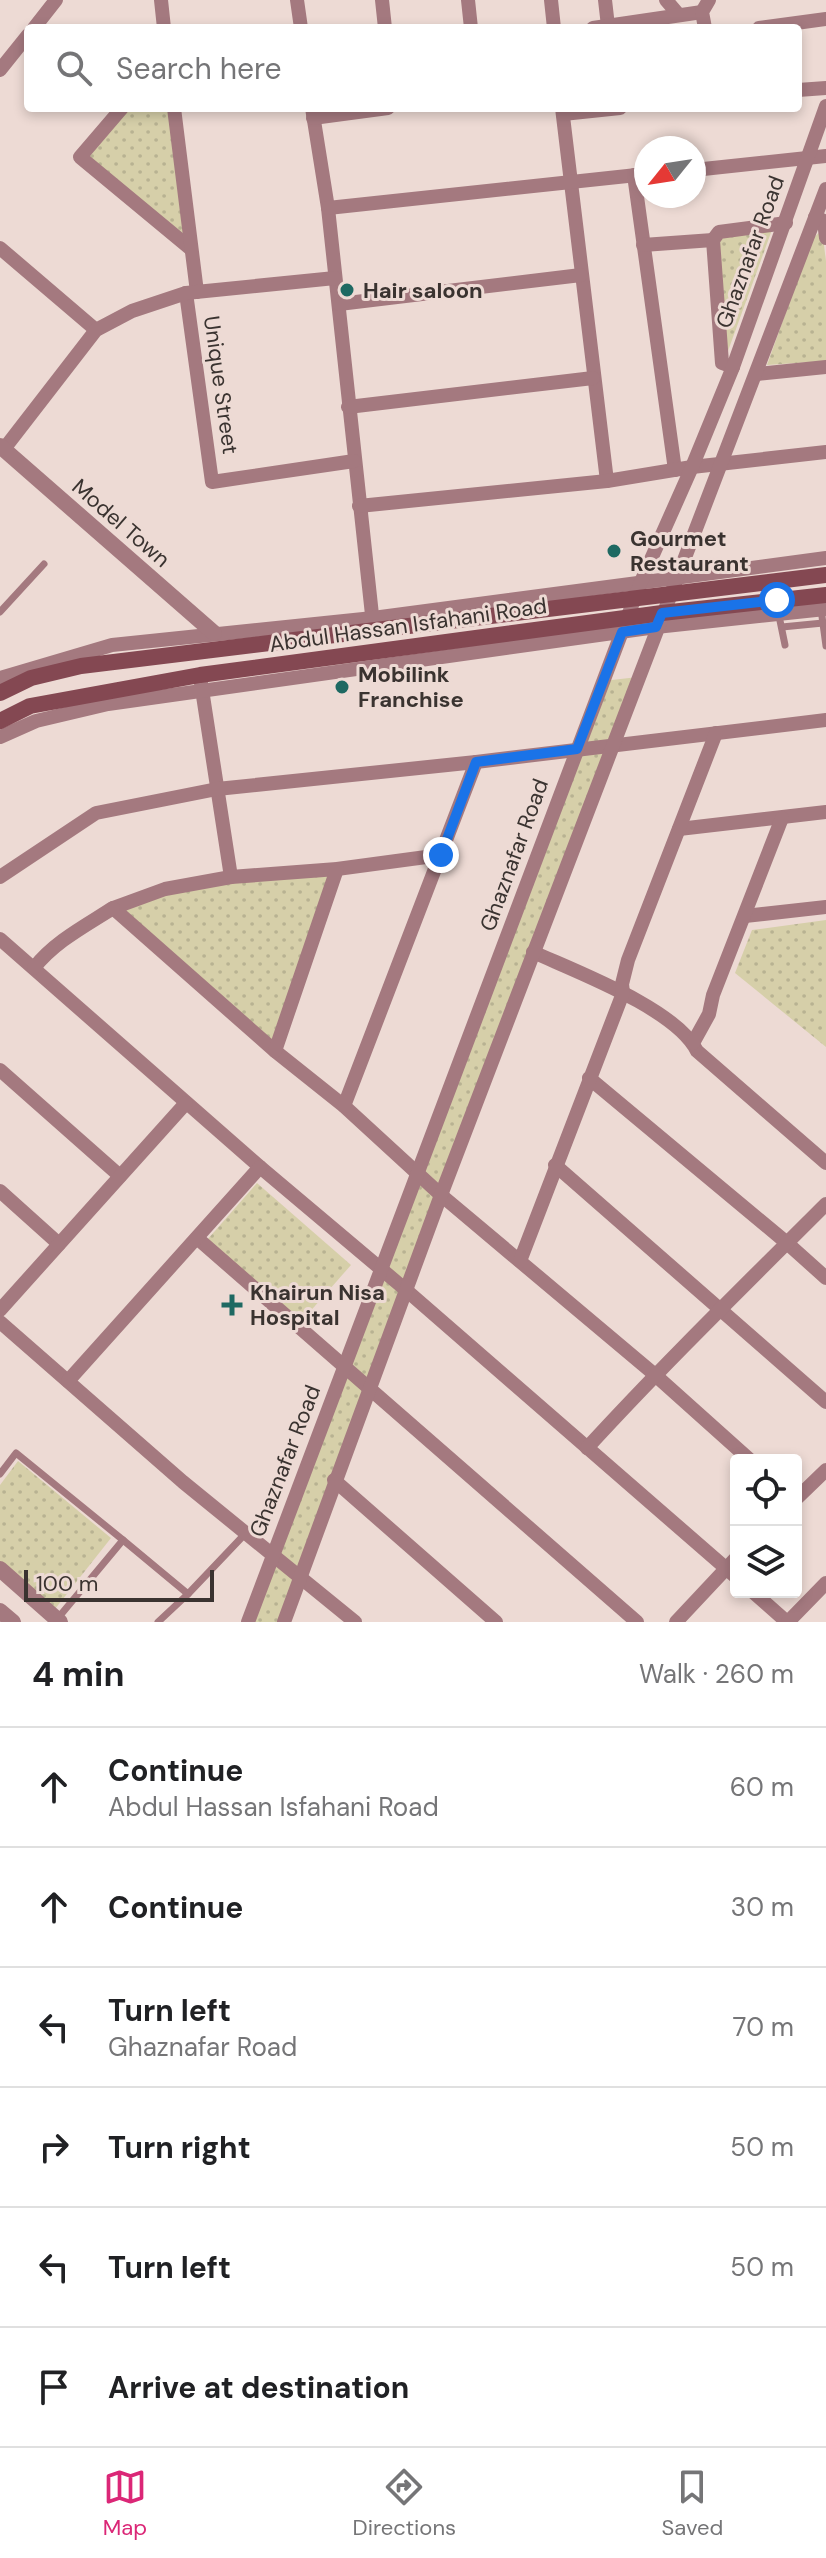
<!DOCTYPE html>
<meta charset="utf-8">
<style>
:root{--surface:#fff;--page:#f2f2f2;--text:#202124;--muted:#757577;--line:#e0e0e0;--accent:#db2777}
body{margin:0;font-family:"DM Sans",sans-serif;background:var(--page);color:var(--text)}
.controls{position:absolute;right:24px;bottom:24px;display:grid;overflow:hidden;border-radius:8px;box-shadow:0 4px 12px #0003}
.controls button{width:72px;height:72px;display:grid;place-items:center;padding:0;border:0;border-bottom:2px solid var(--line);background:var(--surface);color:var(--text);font:40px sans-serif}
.compass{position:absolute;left:634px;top:136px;width:72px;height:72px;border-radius:50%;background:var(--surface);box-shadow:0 4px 12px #0003;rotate:240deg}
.scale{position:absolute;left:24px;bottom:20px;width:190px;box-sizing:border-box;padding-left:8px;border:4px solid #3a3330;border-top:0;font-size:22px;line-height:28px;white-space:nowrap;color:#3a3330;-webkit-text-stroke:6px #eddad4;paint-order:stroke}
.stop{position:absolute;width:24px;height:24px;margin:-18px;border:6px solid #1a73e8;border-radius:50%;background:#fff}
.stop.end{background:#1a73e8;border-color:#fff;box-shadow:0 2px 8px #0008}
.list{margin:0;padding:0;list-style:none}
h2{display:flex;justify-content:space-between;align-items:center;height:104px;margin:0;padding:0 32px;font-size:34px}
h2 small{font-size:26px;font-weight:400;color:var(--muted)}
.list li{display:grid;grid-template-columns:52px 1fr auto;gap:24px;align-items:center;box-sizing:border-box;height:120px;padding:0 32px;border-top:2px solid var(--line)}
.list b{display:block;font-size:30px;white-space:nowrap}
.list p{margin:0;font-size:26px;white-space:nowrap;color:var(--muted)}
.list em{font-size:26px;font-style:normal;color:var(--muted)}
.icon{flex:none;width:44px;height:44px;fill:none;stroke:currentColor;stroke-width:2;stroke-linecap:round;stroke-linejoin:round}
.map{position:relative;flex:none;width:826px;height:1622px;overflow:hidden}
.search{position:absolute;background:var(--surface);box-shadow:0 4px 12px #0003;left:24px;right:24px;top:24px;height:88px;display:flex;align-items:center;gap:20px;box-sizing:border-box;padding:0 28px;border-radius:8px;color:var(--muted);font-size:30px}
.sheet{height:824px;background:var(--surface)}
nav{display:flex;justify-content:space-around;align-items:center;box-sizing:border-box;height:112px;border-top:2px solid var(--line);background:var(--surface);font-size:22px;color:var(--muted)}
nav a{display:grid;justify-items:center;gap:4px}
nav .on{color:var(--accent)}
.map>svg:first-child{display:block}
</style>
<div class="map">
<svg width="826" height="1622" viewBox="0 0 826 1622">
<defs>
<pattern id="park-dots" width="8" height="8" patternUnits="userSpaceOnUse" patternTransform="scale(2)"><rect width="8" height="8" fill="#d6cfa9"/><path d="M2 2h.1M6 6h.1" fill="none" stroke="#b8b292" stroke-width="1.8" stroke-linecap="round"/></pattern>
</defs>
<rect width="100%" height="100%" fill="#eddad4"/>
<g fill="url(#park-dots)">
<path d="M122,108H174L191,249L80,157Z"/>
<path d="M773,227L724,362L719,236Z"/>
<path d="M822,230L826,261V361L767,365L812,239Z"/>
<path d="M638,677L280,1622H254L603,681Z"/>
<path d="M337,869L275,1051L113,908L165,889Z"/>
<path d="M826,920V1047L735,973L752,930Z"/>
<path d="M257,1183L351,1265L300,1323L207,1240Z"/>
<path d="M18,1461L111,1538L55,1609L0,1562V1485Z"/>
</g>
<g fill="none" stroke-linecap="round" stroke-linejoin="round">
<g stroke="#a4797f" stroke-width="7">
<path d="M821,609L826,646"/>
<path d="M778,611L785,645"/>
<path d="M0,612L44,564"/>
<path d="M782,627L823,623"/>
<path d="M0,1474L16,1453L123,1540L58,1618"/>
<path d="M123,1540L188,1594L245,1534"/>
<path d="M158,1622L188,1594"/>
</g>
<g stroke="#a4797f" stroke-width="14">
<path d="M161,0L164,28"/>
<path d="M297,0L301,28"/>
<path d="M382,0L385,28"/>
<path d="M468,0L471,28"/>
<path d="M551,0L554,28"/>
<path d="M605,0L608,26"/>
<path d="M666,0L678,14"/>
<path d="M34,28L56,0"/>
<path d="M593,28L702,12"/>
<path d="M705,28L702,12L709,0"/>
<path d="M759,28L826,19"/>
<path d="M0,70L28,35"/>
<path d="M798,90L826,88"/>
<path d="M122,108L80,157L191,249"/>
<path d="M174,108L197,292"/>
<path d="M312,108L328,208L373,624"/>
<path d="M562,108L607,481"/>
<path d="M563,114L620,108"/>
<path d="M313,118L388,108"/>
<path d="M694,170L826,156"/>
<path d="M634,175L675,470"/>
<path d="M328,208L646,174"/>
<path d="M815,217L824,221L826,238"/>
<path d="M643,245L713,240"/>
<path d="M0,248L96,330"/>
<path d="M186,293L212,482L354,461"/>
<path d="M339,304L581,275"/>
<path d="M733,367L722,363L713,240L719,232L786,223"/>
<path d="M757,374L826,367"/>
<path d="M348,407L593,378"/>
<path d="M4,449L96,330L132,311L186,293L335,278"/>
<path d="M359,506L607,481L692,467L826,452"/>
<path d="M0,678L112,645L373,618L826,558"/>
<path d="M201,683L231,877"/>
<path d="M0,737L36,721L108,704L656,627L826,609"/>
<path d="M679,829L826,812"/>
<path d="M441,855L337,869L231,877L165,889L113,908L275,1051L344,1106L441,1195L654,1374L750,1460"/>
<path d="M0,877L96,813L217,789L476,762L826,720"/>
<path d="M745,916L826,907"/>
<path d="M0,939L260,1167L406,1290L736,1577"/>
<path d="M533,952C577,972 676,1009 697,1051L826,1163"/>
<path d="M34,968C54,942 85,926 113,908"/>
<path d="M693,1043L709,1014L713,995L782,818"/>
<path d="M275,1051L337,869"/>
<path d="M0,1070L120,1176"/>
<path d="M589,1078L787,1243L826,1278"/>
<path d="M344,1106L476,762"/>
<path d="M555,1165L826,1402"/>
<path d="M0,1191L59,1244"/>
<path d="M197,1238L637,1622"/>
<path d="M520,1261L623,993L622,984L628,960L716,733"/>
<path d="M0,1310L186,1103"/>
<path d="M0,1322L183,1482L355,1622"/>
<path d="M68,1381L260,1167"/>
<path d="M587,1448C664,1364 746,1284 826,1204"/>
<path d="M334,1480L496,1622"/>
<path d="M796,1499L826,1470"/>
<path d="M753,1592L787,1622"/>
<path d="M248,1622L640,584L692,467L733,367L826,106"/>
<path d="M284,1622L441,1195L826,189"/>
<path d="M676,1622L736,1558"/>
<path d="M788,1622L826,1583"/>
</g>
<g stroke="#a4797f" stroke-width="16">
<path d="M0,446L214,633"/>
<path d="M0,1569L60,1622"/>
<path d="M0,1611L13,1622"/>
</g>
<g stroke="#844852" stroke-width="16">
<path d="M0,693L31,678L81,666L826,575"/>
<path d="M0,721L30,706L200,675L662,613L826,595"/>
</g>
</g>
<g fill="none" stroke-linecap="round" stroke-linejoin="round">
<path stroke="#1a73e8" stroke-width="10" d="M441,855L476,762L577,749L622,632L656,627L662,613L777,600"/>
</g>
<g fill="#1e6962" stroke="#eddad4" stroke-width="3">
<circle cx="347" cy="290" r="8"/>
<circle cx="614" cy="551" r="8"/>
<circle cx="342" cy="687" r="8"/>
<path d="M228 1293h8v8h8v8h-8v8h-8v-8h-8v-8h8z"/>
</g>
<g text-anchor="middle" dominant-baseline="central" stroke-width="6" stroke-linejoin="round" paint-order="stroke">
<g font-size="22" fill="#3a3330" stroke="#eddad4">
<text transform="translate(750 252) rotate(-70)">Ghaznafar Road</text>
<text transform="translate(221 385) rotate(82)">Unique Street</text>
<text transform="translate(121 523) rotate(41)">Model Town</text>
<text transform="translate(408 625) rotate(-8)">Abdul Hassan Isfahani Road</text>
<text transform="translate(514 855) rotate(-70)">Ghaznafar Road</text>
<text transform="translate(285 1461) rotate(-69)">Ghaznafar Road</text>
</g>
<g font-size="22" font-weight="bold" fill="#3a3330" stroke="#eddad4" text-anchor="start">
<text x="363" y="290">Hair saloon</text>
<text x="630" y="538">Gourmet<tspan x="630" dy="25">Restaurant</tspan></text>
<text x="358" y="674">Mobilink<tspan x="358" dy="25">Franchise</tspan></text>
<text x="250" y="1292">Khairun Nisa<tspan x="250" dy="25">Hospital</tspan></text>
</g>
</g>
</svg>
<div class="controls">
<button><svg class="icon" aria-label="locate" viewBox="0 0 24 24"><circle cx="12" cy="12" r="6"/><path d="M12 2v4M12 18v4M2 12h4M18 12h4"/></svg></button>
<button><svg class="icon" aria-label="layers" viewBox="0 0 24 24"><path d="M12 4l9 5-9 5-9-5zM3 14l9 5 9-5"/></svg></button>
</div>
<svg class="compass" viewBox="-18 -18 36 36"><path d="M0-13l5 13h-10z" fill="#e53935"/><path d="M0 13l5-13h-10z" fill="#757577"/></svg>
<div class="scale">100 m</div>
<div class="stop" style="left:777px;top:600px"></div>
<div class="stop end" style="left:441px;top:855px"></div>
<div class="search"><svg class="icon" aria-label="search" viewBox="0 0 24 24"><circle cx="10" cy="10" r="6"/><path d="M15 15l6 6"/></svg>Search here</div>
</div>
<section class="sheet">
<h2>4 min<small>Walk · 260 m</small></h2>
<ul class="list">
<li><svg class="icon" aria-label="ahead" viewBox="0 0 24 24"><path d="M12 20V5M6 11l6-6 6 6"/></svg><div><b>Continue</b><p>Abdul Hassan Isfahani Road</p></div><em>60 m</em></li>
<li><svg class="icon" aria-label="ahead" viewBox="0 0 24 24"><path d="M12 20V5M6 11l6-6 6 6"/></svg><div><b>Continue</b></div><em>30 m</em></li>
<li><svg class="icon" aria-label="left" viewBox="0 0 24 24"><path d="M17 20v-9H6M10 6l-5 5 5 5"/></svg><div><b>Turn left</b><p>Ghaznafar Road</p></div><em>70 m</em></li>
<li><svg class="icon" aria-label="right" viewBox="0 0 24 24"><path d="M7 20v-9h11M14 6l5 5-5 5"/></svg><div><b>Turn right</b></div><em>50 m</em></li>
<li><svg class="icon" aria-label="left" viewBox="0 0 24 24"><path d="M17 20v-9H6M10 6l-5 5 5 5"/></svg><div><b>Turn left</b></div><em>50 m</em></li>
<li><svg class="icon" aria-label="arrive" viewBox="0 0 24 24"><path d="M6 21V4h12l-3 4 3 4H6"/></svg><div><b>Arrive at destination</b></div></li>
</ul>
</section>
<nav>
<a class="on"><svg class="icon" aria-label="map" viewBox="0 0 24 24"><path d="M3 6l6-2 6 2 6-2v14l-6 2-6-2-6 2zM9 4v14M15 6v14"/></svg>Map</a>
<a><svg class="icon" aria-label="directions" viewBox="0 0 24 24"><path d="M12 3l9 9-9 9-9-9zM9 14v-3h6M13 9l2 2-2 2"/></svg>Directions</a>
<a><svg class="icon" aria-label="saved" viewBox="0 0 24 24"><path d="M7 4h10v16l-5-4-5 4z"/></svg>Saved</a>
</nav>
